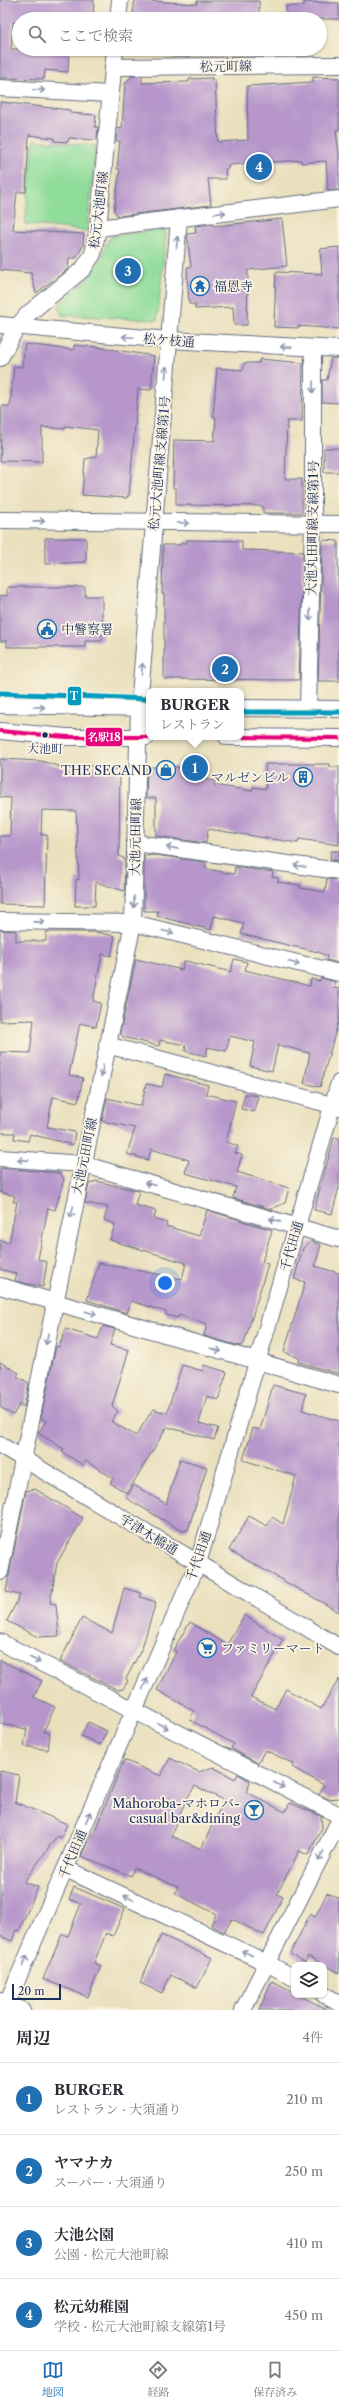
<!DOCTYPE html>
<html lang="ja">
<meta charset="utf-8">
<style>
:root{--surface:#fff;--page:#f2f2f3;--text:#2b2b33;--muted:#7c7c81;--line:#e1e1e2;--accent:#1f6fb2}
body{margin:0;font-family:"Libre Caslon Text","Noto Serif JP",serif;background:var(--page);color:var(--text)}
.controls{position:absolute;right:12px;bottom:12px;display:grid;overflow:hidden;border-radius:8px;box-shadow:0 1px 3px #0004}
.controls button{width:36px;height:36px;display:grid;place-items:center;padding:0;border:0;border-bottom:1px solid var(--line);background:var(--surface);color:var(--text);font:20px sans-serif}
.scale{position:absolute;left:12px;bottom:10px;width:49px;box-sizing:border-box;padding-left:4px;border:2px solid #1b2f5e;border-top:0;font-size:11px;line-height:14px;white-space:nowrap;color:#1b2f5e;-webkit-text-stroke:3px #fcf5e5;paint-order:stroke}
.you{position:absolute;left:165px;top:1283px;width:14px;height:14px;margin:-10px;border:3px solid #fff;border-radius:50%;background:#1a73e8;box-shadow:0 0 0 6px #1a73e833}
.badge{display:grid;place-items:center;width:26px;height:26px;border-radius:50%;background:var(--accent);color:#fff;font-size:13px;font-weight:700}
.pin{position:absolute;translate:-50% -50%;border:2px solid #fff;box-shadow:0 1px 4px #0006}
.popup{position:absolute;left:146px;top:688px;width:98px;height:52px;box-sizing:border-box;display:grid;place-content:center;border-radius:8px;background:var(--surface);filter:drop-shadow(0 1px 3px #0005);font-size:13px;white-space:nowrap;color:var(--muted)}
.popup b{font-size:15px;color:var(--text)}
.popup::after{content:'';position:absolute;left:50%;top:100%;margin-left:-8px;border:8px solid transparent;border-top-color:var(--surface)}
.list{margin:0;padding:0;list-style:none}
h2{display:flex;justify-content:space-between;align-items:center;height:52px;margin:0;padding:0 16px;font-size:17px}
h2 small{font-size:13px;font-weight:400;color:var(--muted)}
.list li{display:grid;grid-template-columns:26px 1fr auto;gap:12px;align-items:center;box-sizing:border-box;height:72px;padding:0 16px;border-top:1px solid var(--line)}
.list b{display:block;font-size:15px;white-space:nowrap}
.list p{margin:0;font-size:13px;white-space:nowrap;color:var(--muted)}
.list em{font-size:13px;font-style:normal;color:var(--muted)}
.icon{flex:none;width:22px;height:22px;fill:none;stroke:currentColor;stroke-width:2;stroke-linecap:round;stroke-linejoin:round}
.map{position:relative;flex:none;width:339px;height:2010px;overflow:hidden}
.search{position:absolute;background:var(--surface);box-shadow:0 1px 3px #0004;left:12px;right:12px;top:12px;height:44px;display:flex;align-items:center;gap:10px;box-sizing:border-box;padding:0 14px;border-radius:22px;color:var(--muted);font-size:15px}
.sheet{height:340px;background:var(--surface)}
nav{display:flex;justify-content:space-around;align-items:center;box-sizing:border-box;height:56px;border-top:1px solid var(--line);background:var(--surface);font-size:11px;color:var(--muted)}
nav a{display:grid;justify-items:center;gap:2px}
nav .on{color:var(--accent)}
.map>svg:first-child{display:block}
</style>
<div class="map">
<svg width="339" height="2010" viewBox="0 0 339 2010">
<rect width="100%" height="100%" fill="#fcf5e5"/>
<filter id="ink" filterUnits="userSpaceOnUse"><feTurbulence type="fractalNoise" baseFrequency=".025" numOctaves="2"/><feDisplacementMap in="SourceGraphic" scale="8" xChannelSelector="R" yChannelSelector="G"/><feConvolveMatrix kernelMatrix="1 2 1 2 8 2 1 2 1" color-interpolation-filters="sRGB"/></filter>
<filter id="wash" filterUnits="userSpaceOnUse"><feTurbulence type="fractalNoise" baseFrequency=".012" numOctaves="4" result="noise"/><feDisplacementMap in="SourceGraphic" scale="16" xChannelSelector="R" yChannelSelector="G"/><feGaussianBlur stdDeviation="0.9" result="paint"/><feColorMatrix in="noise" values="0 0 0 0 0 0 0 0 0 0 0 0 0 0 0 0 0 1.4 0 .05"/><feComposite in="paint" operator="in"/></filter>
<g filter="url(#wash)">
<rect width="100%" height="100%" fill="#eae0be"/>
<g fill="#90dd9b" stroke="#56867c">
<path d="M34,140L96,146L87,231L25,224Z"/>
<path d="M164,229L166,235L157,320L62,315L58,305C72,293 89,280 99,263C105,254 104,244 112,236Z"/>
</g>
<g id="blocks">
<g fill="#b696cb" fill-rule="evenodd">
<path d="M0,0H94L93,19H18V22H13L11,49H69L68,72L45,70L44,79L0,78Z"/>
<path d="M135,0L197,4V1H259V19H132Z"/>
<path d="M304,2L339,3V19H287L286,6H304Z"/>
<path d="M132,76H142V83L189,82V79L212,78V81L215,80L218,142L248,140L247,86L313,82V77L339,78V130H336L339,156V190L328,191L326,161L301,163V160L228,165V169H225L226,179H208L211,205L118,216L114,211L120,169H117L120,141H116L117,128L122,129L125,84Z"/>
<path d="M0,102L70,110V113L96,115L95,127H98L97,139L94,140L69,138L68,142L54,141V138L29,135L26,192H17L13,230L84,234L83,246L76,258H69L68,269L36,293L31,273L0,270Z"/>
<path d="M282,219L287,266L248,270L247,325H234L233,307L195,309V304H189L187,267H191L187,234L196,233L195,226L213,224L214,226Z"/>
<path d="M339,247V329L298,326V328L274,327L276,272L322,274L320,249Z"/>
<path d="M25,344L74,350V345L97,347L154,356L151,390L138,389L129,496H127V498L82,495L85,459L96,457L98,430L65,426V429L42,427V462L0,461L2,406H10L14,366L22,367Z"/>
<path d="M331,358H339V403L322,402V380H327Z"/>
<path d="M260,359L303,363L302,421H287L285,479H302V513H263V506L176,505V488H173L174,440L214,441L216,417L213,416L217,368L243,370L244,363H259Z"/>
<rect x="324" y="448" width="15" height="24"/>
<path d="M45,538H86V562L45,564Z"/>
<path d="M187,540L242,541V550L303,552L299,680L164,679V594H162L163,545H181V543H187Z"/>
<path d="M324,540L338,541L339,681H318L322,543Z"/>
<path d="M7,587H85V596H102V641H85V647H7V641H0V595L7,596Z"/>
<path d="M0,759L41,761L78,772V766H99V769H120L119,856L125,859L124,891L96,882L95,906H75L76,879L79,880L76,811L42,810L41,835H47L45,905L0,904V836H10L11,798L0,797Z"/>
<path d="M265,764H330V767H339V845L299,839L298,843L208,829L206,843L156,836V798H146L147,771H150V767H197V778L215,781L214,785L252,791L253,787L266,789Z"/>
<path d="M331,851H339V861L330,860Z"/>
<path d="M156,855L203,862L206,863V869L234,874L235,867L273,872L272,877L278,878V882L300,885V888L325,892L327,879L339,880V963L326,960L327,956L318,952L241,934L244,923L214,916L211,930L157,916L158,911H144V856Z"/>
<path d="M0,930L16,931V941H46V932H95L115,936L111,956L102,954L93,1001L101,1003L96,1027L80,1023L69,1075L83,1078L78,1102L53,1097L47,1127L75,1132L73,1145L30,1134L28,1141L14,1139L15,1133H0V1052L30,1053L34,1020L0,1021Z"/>
<path d="M136,959L182,970L183,963L186,961L231,972L234,959L247,962L245,970L310,986L311,979L320,981L321,978L335,982L334,988L339,989V1019L320,1087L304,1083L310,1053L278,1045L272,1071L250,1066L255,1042L230,1036L226,1051L208,1047L206,1056L185,1051L186,1045L160,1040L159,1046L123,1037L120,1033Z"/>
<path d="M165,1074L208,1085L206,1094L236,1101L226,1142L238,1146L235,1153L242,1155L237,1172L289,1188L285,1203L271,1209L233,1198L236,1187L185,1173L189,1160L151,1149L148,1160L127,1154L135,1128L102,1121L107,1098L141,1106L146,1084L162,1087Z"/>
<path d="M245,1094L258,1096L254,1112L241,1109Z"/>
<path d="M334,1138H339V1187L332,1214L314,1210Z"/>
<path d="M0,1168L60,1173L64,1179L55,1210L48,1208L38,1259L47,1262L43,1287L15,1281L17,1274L0,1269V1240L9,1243L17,1202H13L15,1196L0,1192Z"/>
<path d="M96,1181L139,1191L135,1205L156,1211L154,1219L167,1223L166,1226L199,1236L207,1210L272,1230L262,1262L268,1264L244,1344L240,1346L204,1336L207,1324L179,1315L178,1318L166,1315V1312L131,1301L127,1313L87,1300L99,1263L182,1279L186,1263L110,1240L115,1224L104,1220L108,1207L85,1203L89,1184Z"/>
<path d="M311,1241L321,1245L315,1266L339,1273V1374L298,1362L299,1358L284,1352L305,1282L294,1279L303,1248Z"/>
<path d="M103,1326L115,1329L110,1345L129,1350L112,1406L118,1411L111,1421L136,1436L153,1409L167,1413L182,1365L203,1371L204,1365L227,1372L218,1400L207,1396L199,1423L218,1428L214,1440L167,1427L127,1493L110,1483L113,1478L86,1461L83,1465L62,1452L64,1449L38,1433L46,1421L41,1418L56,1346L59,1347L66,1329L98,1339Z"/>
<path d="M0,1362L19,1373L17,1376L29,1383L24,1407L20,1404L13,1415L0,1407Z"/>
<path d="M273,1385L306,1394L302,1410L339,1421V1612L229,1550L249,1516L267,1526L272,1517L283,1524L296,1476L243,1460L253,1428L260,1430Z"/>
<path d="M180,1459L207,1467L188,1530L182,1531L126,1498L134,1485L166,1504Z"/>
<path d="M35,1489L83,1518L57,1563L50,1603L56,1604L59,1636L38,1637L7,1621L20,1595L6,1592L9,1575L26,1491Z"/>
<path d="M124,1588L141,1593L140,1597L156,1602L142,1648L126,1679L128,1681L123,1689L118,1690L60,1661L82,1618L112,1633Z"/>
<path d="M244,1615L283,1640L251,1697L275,1709L286,1689L321,1709L339,1679V1798L328,1799L319,1794L324,1785L292,1767L294,1764L265,1750L258,1763L246,1757L231,1748L234,1744L190,1720L194,1711L157,1690L176,1652L173,1650L190,1622L227,1645Z"/>
<path d="M0,1660L42,1681L34,1697L55,1707L43,1732L50,1733L48,1750L24,1746L27,1729L0,1724Z"/>
<path d="M88,1722L107,1731L100,1745L81,1736Z"/>
<path d="M170,1758L199,1772L213,1767L235,1779L238,1774L249,1780L250,1783L246,1792L285,1812L290,1803L321,1816L322,1828L308,1855L299,1851L277,1894L283,1897L264,1935L232,1919L224,1932L211,1925L216,1914L175,1893L178,1887L134,1868L131,1876L81,1856L88,1841L93,1835L124,1760L161,1776ZM195,1786L224,1800L201,1849L171,1836L186,1800Z"/>
<path d="M0,1771L19,1775L15,1802L67,1824L61,1838L57,1836L24,1882L38,1887L19,1931L16,1930L12,1941L0,1936Z"/>
<path d="M74,1887L125,1909L113,1936L106,1933L94,1963L101,1966L88,1997L43,1979L62,1934L68,1936L81,1904L69,1899Z"/>
<path d="M327,1893L339,1898V1973L308,1956L305,1962L290,1954L310,1914L315,1917Z"/>
<path d="M161,1935L212,1958L197,1988L171,1975L162,1993L140,1983Z"/>
<path d="M272,1981L294,1992V1995H299L328,2010H259Z"/>
</g>
</g>
</g>
<g filter="url(#ink)">
<use href="#blocks" fill-opacity="0" stroke="#636d80" stroke-width="1"/>
<g fill="none" stroke-linecap="round" stroke-linejoin="round">
<defs>
<g id="minor">
<path d="M118,19L120,0"/>
<path d="M113,67L339,65"/>
<path d="M0,88L110,94"/>
<path d="M98,228L339,199"/>
<path d="M0,325L169,340L339,349"/>
<path d="M0,358L17,327L28,314L83,269L93,254L98,228L115,49"/>
<path d="M0,520L339,524"/>
<path d="M0,705L149,708"/>
<path d="M241,708L339,709"/>
<path d="M308,708L313,523V348"/>
<path d="M0,731L67,737H147"/>
<path d="M227,737L339,738"/>
<path d="M135,843L339,871"/>
<path d="M0,921L133,923L339,973"/>
<path d="M107,1045L339,1107"/>
<path d="M0,1158L82,1164L339,1239"/>
<path d="M0,1286L339,1385"/>
<path d="M0,1445L339,1647"/>
<path d="M0,1572L133,923L139,708L179,218"/>
<path d="M0,1642L339,1815"/>
<path d="M66,1869L267,1963L294,1978"/>
<path d="M324,1995L339,2003"/>
<path d="M0,2000L22,2010"/>
<path d="M4,2010L198,1563L339,1083"/>
<path d="M243,2010L339,1821"/>
</g>
</defs>
<use href="#minor" stroke="#636d80" stroke-width="18"/>
<use href="#minor" stroke="#fff" stroke-width="16"/>
<defs>
<g id="bus-1">
<path d="M0,731L67,737H149"/>
<path d="M227,737L339,738"/>
</g>
</defs>
<use href="#bus-1" stroke="#fcf5e5" stroke-width="7"/>
<use href="#bus-1" stroke="#e5007d" stroke-width="4"/>
<defs>
<g id="metro-1">
<path d="M0,693L149,699"/>
<path d="M241,712H339"/>
</g>
</defs>
<use href="#metro-1" stroke="#fcf5e5" stroke-width="8"/>
<use href="#metro-1" stroke="#009bbf" stroke-width="5"/>
</g>
<defs><path id="oneway-shaft" d="M-6 0H5M1.5-3L5.5 0L1.5 3" fill="none" stroke-width="1.6" stroke-linecap="round" stroke-linejoin="round"/></defs>
<g stroke="#8d97ae">
<use href="#oneway-shaft" transform="translate(39 90) rotate(3)"/>
<use href="#oneway-shaft" transform="translate(220 213) rotate(-7)"/>
<use href="#oneway-shaft" transform="translate(177 242) rotate(-85)"/>
<use href="#oneway-shaft" transform="translate(128 337) rotate(-175)"/>
<use href="#oneway-shaft" transform="translate(286 347) rotate(-177)"/>
<use href="#oneway-shaft" transform="translate(166 372) rotate(-85)"/>
<use href="#oneway-shaft" transform="translate(313 387) rotate(90)"/>
<use href="#oneway-shaft" transform="translate(39 521) rotate(1)"/>
<use href="#oneway-shaft" transform="translate(183 523)"/>
<use href="#oneway-shaft" transform="translate(310 615) rotate(92)"/>
<use href="#oneway-shaft" transform="translate(142 669) rotate(-85)"/>
<use href="#oneway-shaft" transform="translate(39 707) rotate(2)"/>
<use href="#oneway-shaft" transform="translate(172 848) rotate(-172)"/>
<use href="#oneway-shaft" transform="translate(300 866) rotate(-172)"/>
<use href="#oneway-shaft" transform="translate(134 902) rotate(91)"/>
<use href="#oneway-shaft" transform="translate(39 922) rotate(1)"/>
<use href="#oneway-shaft" transform="translate(168 932) rotate(14)"/>
<use href="#oneway-shaft" transform="translate(294 963) rotate(14)"/>
<use href="#oneway-shaft" transform="translate(102 1071) rotate(102)"/>
<use href="#oneway-shaft" transform="translate(23 1160) rotate(-176)"/>
<use href="#oneway-shaft" transform="translate(150 1184) rotate(-164)"/>
<use href="#oneway-shaft" transform="translate(72 1212) rotate(102)"/>
<use href="#oneway-shaft" transform="translate(275 1220) rotate(-164)"/>
<use href="#oneway-shaft" transform="translate(91 1313) rotate(17)"/>
<use href="#oneway-shaft" transform="translate(47 1339) rotate(101)"/>
<use href="#oneway-shaft" transform="translate(216 1350) rotate(17)"/>
<use href="#oneway-shaft" transform="translate(35 1660) rotate(27)"/>
<use href="#oneway-shaft" transform="translate(145 1684) rotate(-66)"/>
<use href="#oneway-shaft" transform="translate(163 1726) rotate(27)"/>
<use href="#oneway-shaft" transform="translate(279 1785) rotate(27)"/>
<use href="#oneway-shaft" transform="translate(88 1817) rotate(-67)"/>
<use href="#oneway-shaft" transform="translate(321 1856) rotate(117)"/>
<use href="#oneway-shaft" transform="translate(129 1898) rotate(-155)"/>
<use href="#oneway-shaft" transform="translate(247 1953) rotate(-155)"/>
<use href="#oneway-shaft" transform="translate(25 1961) rotate(-66)"/>
</g>
</g>
<defs>
<symbol id="temple-ring" viewBox="-11 -11 22 22"><circle r="9.5" fill="#fcf5e5" stroke="#1f6fb2" stroke-width="1.5"/><path d="M0-6L5-2H3V0L6.5 2.5H4V6H1.5V3h-3V6H-4V2.5H-6.5L-3 0V-2H-5Z" fill="#1f6fb2"/></symbol>
<symbol id="civic-ring" viewBox="-11 -11 22 22"><circle r="9.5" fill="#fcf5e5" stroke="#1f6fb2" stroke-width="1.5"/><path d="M-.6-6.5H3V-4.5H.6V-3L4-1V1h2V6H-6V1h2V-1L-.6-3ZM-1.2 2.5V6h2.4V2.5Z" fill="#1f6fb2"/></symbol>
<symbol id="shop-ring" viewBox="-11 -11 22 22"><circle r="9.5" fill="#fcf5e5" stroke="#1f6fb2" stroke-width="1.5"/><path d="M-5-2.5h2.3a2.7 3.5 0 0 1 5.4 0H5L5.5 6h-11ZM-1.5-2.5h3a1.5 2.3 0 0 0-3 0Z" fill="#1f6fb2"/></symbol>
<symbol id="building-ring" viewBox="-11 -11 22 22"><circle r="9.5" fill="#fcf5e5" stroke="#1f6fb2" stroke-width="1.5"/><path d="M-4-6H4V6H1V3H-1V6H-4ZM-2.5-4.3h1.7v1.8h-1.7ZM.8-4.3h1.7v1.8H.8ZM-2.5-1h1.7V.8h-1.7ZM.8-1h1.7V.8H.8Z" fill="#1f6fb2"/></symbol>
<symbol id="supermarket-ring" viewBox="-11 -11 22 22"><circle r="9.5" fill="#fcf5e5" stroke="#1f6fb2" stroke-width="1.5"/><path d="M-6-5.5h2.5l.6 2H6L4.5 2H-2.5L-4.4-4H-6ZM-1.5 3.2a1.3 1.3 0 1 0 .1 0ZM3 3.2a1.3 1.3 0 1 0 .1 0Z" fill="#1f6fb2"/></symbol>
<symbol id="bar-ring" viewBox="-11 -11 22 22"><circle r="9.5" fill="#fcf5e5" stroke="#1f6fb2" stroke-width="1.5"/><path d="M-6-5H6L.8 .8V4.5H3.5V6h-7V4.5H-.8V.8Z" fill="#1f6fb2"/></symbol>
</defs>
<g fill-rule="evenodd">
<use href="#temple-ring" x="189" y="275" width="22" height="22"/>
<use href="#civic-ring" x="36" y="618" width="22" height="22"/>
<use href="#shop-ring" x="155" y="759" width="22" height="22"/>
<use href="#building-ring" x="292" y="766" width="22" height="22"/>
<use href="#supermarket-ring" x="196" y="1637" width="22" height="22"/>
<use href="#bar-ring" x="243" y="1799" width="22" height="22"/>
</g>
<circle fill="#1b2f5e" stroke="#fcf5e5" stroke-width="1.5" cx="45" cy="735" r="3.5"/>
<g text-anchor="middle" dominant-baseline="central" stroke-width="3.5" stroke-linejoin="round" paint-order="stroke">
<g font-size="12" fill="#1b2f5e" stroke="#fcf5e5">
<text x="45" y="748">大池町</text>
</g>
<g font-size="13" fill="#1b2f5e" stroke="#fcf5e5">
<text transform="translate(226 66) rotate(-1)">松元町線</text>
<text transform="translate(98 210) rotate(-83)">松元大池町線</text>
<text transform="translate(169 340) rotate(4)">松ケ枝通</text>
<text transform="translate(159 463) rotate(-85)">松元大池町線支線第1号</text>
<text transform="translate(312 528) rotate(-89)">大池丸田町線支線第1号</text>
<text transform="translate(135 837) rotate(-89)">大池元田町線</text>
<text transform="translate(84 1156) rotate(-78)">大池元田町線</text>
<text transform="translate(291 1246) rotate(-74)">千代田通</text>
<text transform="translate(149 1534) rotate(31)">宇津木橋通</text>
<text transform="translate(198 1556) rotate(-71)">千代田通</text>
<text transform="translate(72 1854) rotate(-67)">千代田通</text>
</g>
<g font-size="13" fill="#1b2f5e" stroke="#fcf5e5" text-anchor="start">
<text x="214" y="286">福恩寺</text>
<text x="61" y="629">中警察署</text>
<text x="152" y="770" text-anchor="end">THE SECAND</text>
<text x="289" y="777" text-anchor="end">マルゼンビル</text>
<text x="221" y="1648">ファミリーマート</text>
<text x="240" y="1803" text-anchor="end">Mahoroba-マホロバ-<tspan x="240" dy="15">casual bar&amp;dining</tspan></text>
</g>
</g>
<g stroke="#fcf5e5" stroke-width="1.5">
<rect x="67" y="686" width="15" height="20" rx="4" fill="#009bbf"/>
<rect x="85" y="727" width="38" height="20" rx="4" fill="#e5007d"/>
</g>
<g font-size="11" text-anchor="middle" font-weight="bold" fill="#fff">
<text x="74" y="700">T</text>
<text x="104" y="741">名駅18</text>
</g>
</svg>
<div class="controls">
<button><svg class="icon" aria-label="layers" viewBox="0 0 24 24"><path d="M12 4l9 5-9 5-9-5zM3 14l9 5 9-5"/></svg></button>
</div>
<div class="scale">20 m</div>
<div class="you"></div>
<div class="pin badge" style="left:195px;top:768px">1</div>
<div class="popup"><b>BURGER</b>レストラン</div>
<div class="pin badge" style="left:225px;top:669px">2</div>
<div class="pin badge" style="left:128px;top:271px">3</div>
<div class="pin badge" style="left:259px;top:167px">4</div>
<div class="search"><svg class="icon" aria-label="search" viewBox="0 0 24 24"><circle cx="10" cy="10" r="6"/><path d="M15 15l6 6"/></svg>ここで検索</div>
</div>
<section class="sheet">
<h2>周辺<small>4件</small></h2>
<ul class="list">
<li><span class="badge">1</span><div><b>BURGER</b><p>レストラン · 大須通り</p></div><em>210 m</em></li>
<li><span class="badge">2</span><div><b>ヤマナカ</b><p>スーパー · 大須通り</p></div><em>250 m</em></li>
<li><span class="badge">3</span><div><b>大池公園</b><p>公園 · 松元大池町線</p></div><em>410 m</em></li>
<li><span class="badge">4</span><div><b>松元幼稚園</b><p>学校 · 松元大池町線支線第1号</p></div><em>450 m</em></li>
</ul>
</section>
<nav>
<a class="on"><svg class="icon" aria-label="map" viewBox="0 0 24 24"><path d="M3 6l6-2 6 2 6-2v14l-6 2-6-2-6 2zM9 4v14M15 6v14"/></svg>地図</a>
<a><svg class="icon" aria-label="directions" viewBox="0 0 24 24"><path d="M12 3l9 9-9 9-9-9zM9 14v-3h6M13 9l2 2-2 2"/></svg>経路</a>
<a><svg class="icon" aria-label="saved" viewBox="0 0 24 24"><path d="M7 4h10v16l-5-4-5 4z"/></svg>保存済み</a>
</nav>
